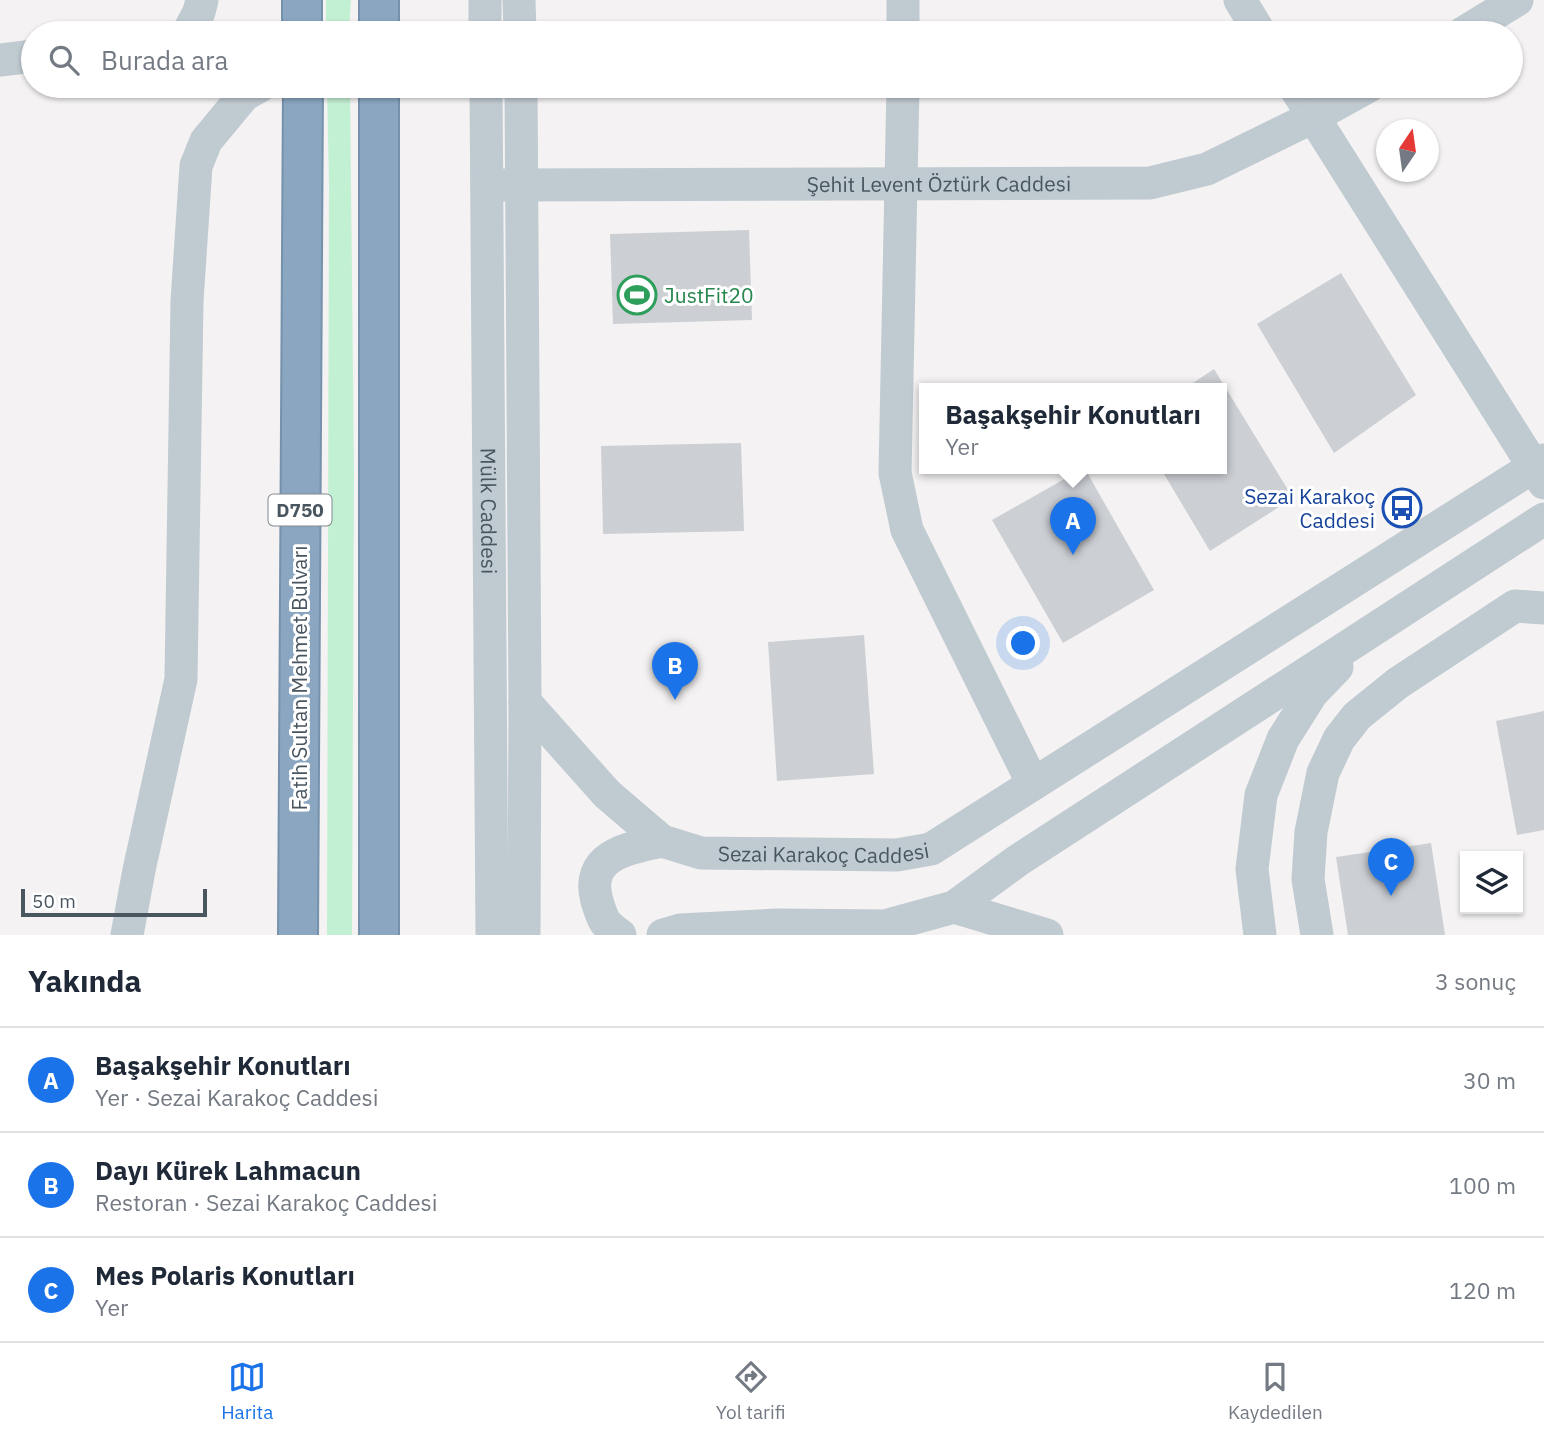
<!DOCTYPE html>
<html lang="tr">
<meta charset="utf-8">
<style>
:root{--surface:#fff;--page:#f2f2f3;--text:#1f2937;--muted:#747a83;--line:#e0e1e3;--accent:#1a73e8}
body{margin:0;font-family:"IBM Plex Sans",sans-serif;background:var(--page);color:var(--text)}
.controls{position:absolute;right:21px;bottom:21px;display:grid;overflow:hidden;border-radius:0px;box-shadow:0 2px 5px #0004}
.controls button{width:63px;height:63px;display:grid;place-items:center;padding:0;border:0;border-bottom:2px solid var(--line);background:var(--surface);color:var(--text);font:35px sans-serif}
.compass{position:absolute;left:1376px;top:119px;width:63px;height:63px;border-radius:50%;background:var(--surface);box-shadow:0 2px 5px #0004;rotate:13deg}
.scale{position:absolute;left:21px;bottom:18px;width:186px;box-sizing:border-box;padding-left:7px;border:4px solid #495660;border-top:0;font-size:19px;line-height:24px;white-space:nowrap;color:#495660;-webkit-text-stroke:5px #fff;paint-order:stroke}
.you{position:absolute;left:1024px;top:644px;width:24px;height:24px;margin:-18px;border:5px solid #fff;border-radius:50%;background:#1a73e8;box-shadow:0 0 0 10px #1a73e833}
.badge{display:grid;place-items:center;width:46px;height:46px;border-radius:50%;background:var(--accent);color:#fff;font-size:23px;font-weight:700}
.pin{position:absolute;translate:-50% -58px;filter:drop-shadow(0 2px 4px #0008)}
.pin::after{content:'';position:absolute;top:37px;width:24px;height:21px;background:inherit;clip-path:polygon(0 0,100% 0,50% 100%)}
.popup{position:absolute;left:919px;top:383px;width:308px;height:91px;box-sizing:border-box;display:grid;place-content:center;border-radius:0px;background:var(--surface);filter:drop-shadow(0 2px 5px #0005);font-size:23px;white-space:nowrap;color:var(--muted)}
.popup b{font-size:26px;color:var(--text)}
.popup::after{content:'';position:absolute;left:50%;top:100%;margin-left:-14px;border:14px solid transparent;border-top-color:var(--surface)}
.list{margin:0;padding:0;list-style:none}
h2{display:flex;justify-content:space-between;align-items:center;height:91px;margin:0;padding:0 28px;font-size:30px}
h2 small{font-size:23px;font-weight:400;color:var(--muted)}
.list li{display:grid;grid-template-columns:46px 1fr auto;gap:21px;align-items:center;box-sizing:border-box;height:105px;padding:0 28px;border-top:2px solid var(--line)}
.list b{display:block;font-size:26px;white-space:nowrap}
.list p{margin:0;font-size:23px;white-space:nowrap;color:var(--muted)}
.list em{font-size:23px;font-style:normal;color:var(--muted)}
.icon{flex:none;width:38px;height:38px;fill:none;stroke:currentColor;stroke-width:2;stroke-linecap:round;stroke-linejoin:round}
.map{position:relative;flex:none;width:1544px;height:935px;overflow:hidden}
.search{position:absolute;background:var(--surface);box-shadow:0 2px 5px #0004;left:21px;right:21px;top:21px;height:77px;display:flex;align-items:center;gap:18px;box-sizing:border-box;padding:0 24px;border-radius:38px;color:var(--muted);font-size:26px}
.sheet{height:406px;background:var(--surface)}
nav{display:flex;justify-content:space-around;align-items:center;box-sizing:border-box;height:98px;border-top:2px solid var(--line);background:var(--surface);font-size:19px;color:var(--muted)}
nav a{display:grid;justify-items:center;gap:4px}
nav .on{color:var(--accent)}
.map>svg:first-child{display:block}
</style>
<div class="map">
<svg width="1544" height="935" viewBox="0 0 1544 935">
<rect width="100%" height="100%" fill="#f4f2f2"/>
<g fill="#c2f0d3">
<path d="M326,0H351L349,33H326Z"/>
<path d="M327,86H350L354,472L352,935H327L329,184Z"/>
</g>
<g fill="#cccfd4">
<path d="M749,230L752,320L613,324L610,234Z"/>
<path d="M1341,273L1416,395L1334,453L1257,324Z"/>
<path d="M1214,369L1293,498L1210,551L1161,469H1222V389H1184Z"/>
<path d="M741,443L744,531L603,534L601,446Z"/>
<path d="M1082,469H1085L1154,590L1063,643L992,520Z"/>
<path d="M864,635L874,774L777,781L768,642Z"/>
<path d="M1544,711V830L1517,835L1496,721Z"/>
<path d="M1431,843L1445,935H1348L1336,857Z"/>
</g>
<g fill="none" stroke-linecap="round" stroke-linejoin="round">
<defs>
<g id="highway">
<path d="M302,0V33"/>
<path d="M379,33V0"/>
<path d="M298,935L303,86"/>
<path d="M379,935V86"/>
</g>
</defs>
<use href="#highway" stroke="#7591ac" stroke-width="42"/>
<g stroke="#c0cad1" stroke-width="33">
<path d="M485,0V33"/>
<path d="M519,0L520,33"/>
<path d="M1240,0L1260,33"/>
<path d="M188,33L199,12L202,0"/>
<path d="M903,33V0"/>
<path d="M1463,33L1517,0"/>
<path d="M0,60L33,56"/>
<path id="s1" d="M486,86L492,935"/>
<path d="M521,86L525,702L524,935"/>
<path d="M903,86L895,473L907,530L1033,784"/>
<path d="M1294,86L1544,483"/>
<path id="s2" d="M487,185L1150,183L1207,169L1313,117L1369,86"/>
<path id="s3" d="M525,702L607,794L662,841L701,853L897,855L931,849L1544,460"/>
<path d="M954,907L1047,935"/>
<path d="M127,935L139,870L181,679L187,301L196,166L206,141L244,95L260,86"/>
<path d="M620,935C603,923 603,920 597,901C584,855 629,848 662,841"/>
<path d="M663,935L680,930L777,925L885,926L954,907L1017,861L1544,519"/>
<path d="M1260,935L1252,869L1261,795L1283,739L1312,693L1337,667"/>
<path d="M1317,935L1308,879L1311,832L1323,773L1339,739L1357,716L1398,683L1515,606L1544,608"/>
</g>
<use href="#highway" stroke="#8aa6c0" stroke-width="38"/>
</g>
<defs>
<symbol id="stadium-ring" viewBox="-11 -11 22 22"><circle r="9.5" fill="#fff" stroke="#2e9e5b" stroke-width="1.5"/><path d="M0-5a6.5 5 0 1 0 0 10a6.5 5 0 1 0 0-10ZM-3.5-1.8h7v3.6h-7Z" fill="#2e9e5b"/></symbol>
<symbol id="bus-ring" viewBox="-11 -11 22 22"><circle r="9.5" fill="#fff" stroke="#1a4fb4" stroke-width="1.5"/><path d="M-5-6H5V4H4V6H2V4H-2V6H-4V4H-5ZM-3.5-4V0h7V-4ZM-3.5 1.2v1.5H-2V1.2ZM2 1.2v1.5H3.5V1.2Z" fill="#1a4fb4"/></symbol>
</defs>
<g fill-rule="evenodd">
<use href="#stadium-ring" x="615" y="273" width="44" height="44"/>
<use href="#bus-ring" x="1380" y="486" width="44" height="44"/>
</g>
<g text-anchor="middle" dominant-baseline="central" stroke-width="6" stroke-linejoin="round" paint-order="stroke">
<rect fill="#fff" stroke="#808990" stroke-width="2" x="268.5" y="494.5" width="63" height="31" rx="5"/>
<g font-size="19" font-weight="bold" fill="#495660">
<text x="300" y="510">D750</text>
</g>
<g font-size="21" fill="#495660" stroke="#fff">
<text stroke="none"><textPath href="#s2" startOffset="452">Şehit Levent Öztürk Caddesi</textPath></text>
<text stroke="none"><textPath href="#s1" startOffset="425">Mülk Caddesi</textPath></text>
<text transform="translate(299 678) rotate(-90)">Fatih Sultan Mehmet Bulvarı</text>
<text stroke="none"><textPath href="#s3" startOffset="359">Sezai Karakoç Caddesi</textPath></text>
</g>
<g font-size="21" fill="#27864d" stroke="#fff" text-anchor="start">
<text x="664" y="295">JustFit20</text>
</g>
<g font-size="21" fill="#164399" stroke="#fff" text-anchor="end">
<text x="1375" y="496">Sezai Karakoç<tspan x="1375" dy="24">Caddesi</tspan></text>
</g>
</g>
</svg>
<div class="controls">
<button><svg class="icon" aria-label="layers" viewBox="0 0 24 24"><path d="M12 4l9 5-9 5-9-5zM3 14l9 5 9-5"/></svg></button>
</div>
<svg class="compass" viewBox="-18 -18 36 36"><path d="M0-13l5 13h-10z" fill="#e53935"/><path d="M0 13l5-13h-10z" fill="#747a83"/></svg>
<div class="scale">50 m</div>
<div class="you"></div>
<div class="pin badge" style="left:1073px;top:555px">A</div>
<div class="popup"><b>Başakşehir Konutları</b>Yer</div>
<div class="pin badge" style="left:675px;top:700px">B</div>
<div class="pin badge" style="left:1391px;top:896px">C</div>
<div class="search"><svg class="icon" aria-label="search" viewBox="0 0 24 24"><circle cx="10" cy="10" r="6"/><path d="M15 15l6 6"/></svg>Burada ara</div>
</div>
<section class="sheet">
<h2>Yakında<small>3 sonuç</small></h2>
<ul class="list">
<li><span class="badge">A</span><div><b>Başakşehir Konutları</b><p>Yer · Sezai Karakoç Caddesi</p></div><em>30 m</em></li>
<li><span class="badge">B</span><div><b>Dayı Kürek Lahmacun</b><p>Restoran · Sezai Karakoç Caddesi</p></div><em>100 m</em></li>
<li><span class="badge">C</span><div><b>Mes Polaris Konutları</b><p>Yer</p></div><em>120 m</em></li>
</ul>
</section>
<nav>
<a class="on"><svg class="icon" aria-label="map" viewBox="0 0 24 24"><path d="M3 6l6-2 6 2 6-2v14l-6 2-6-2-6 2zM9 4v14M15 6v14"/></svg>Harita</a>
<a><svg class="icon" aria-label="directions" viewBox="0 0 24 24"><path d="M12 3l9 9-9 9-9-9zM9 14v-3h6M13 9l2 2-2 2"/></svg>Yol tarifi</a>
<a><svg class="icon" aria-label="saved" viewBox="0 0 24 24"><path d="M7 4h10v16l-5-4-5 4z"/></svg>Kaydedilen</a>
</nav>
